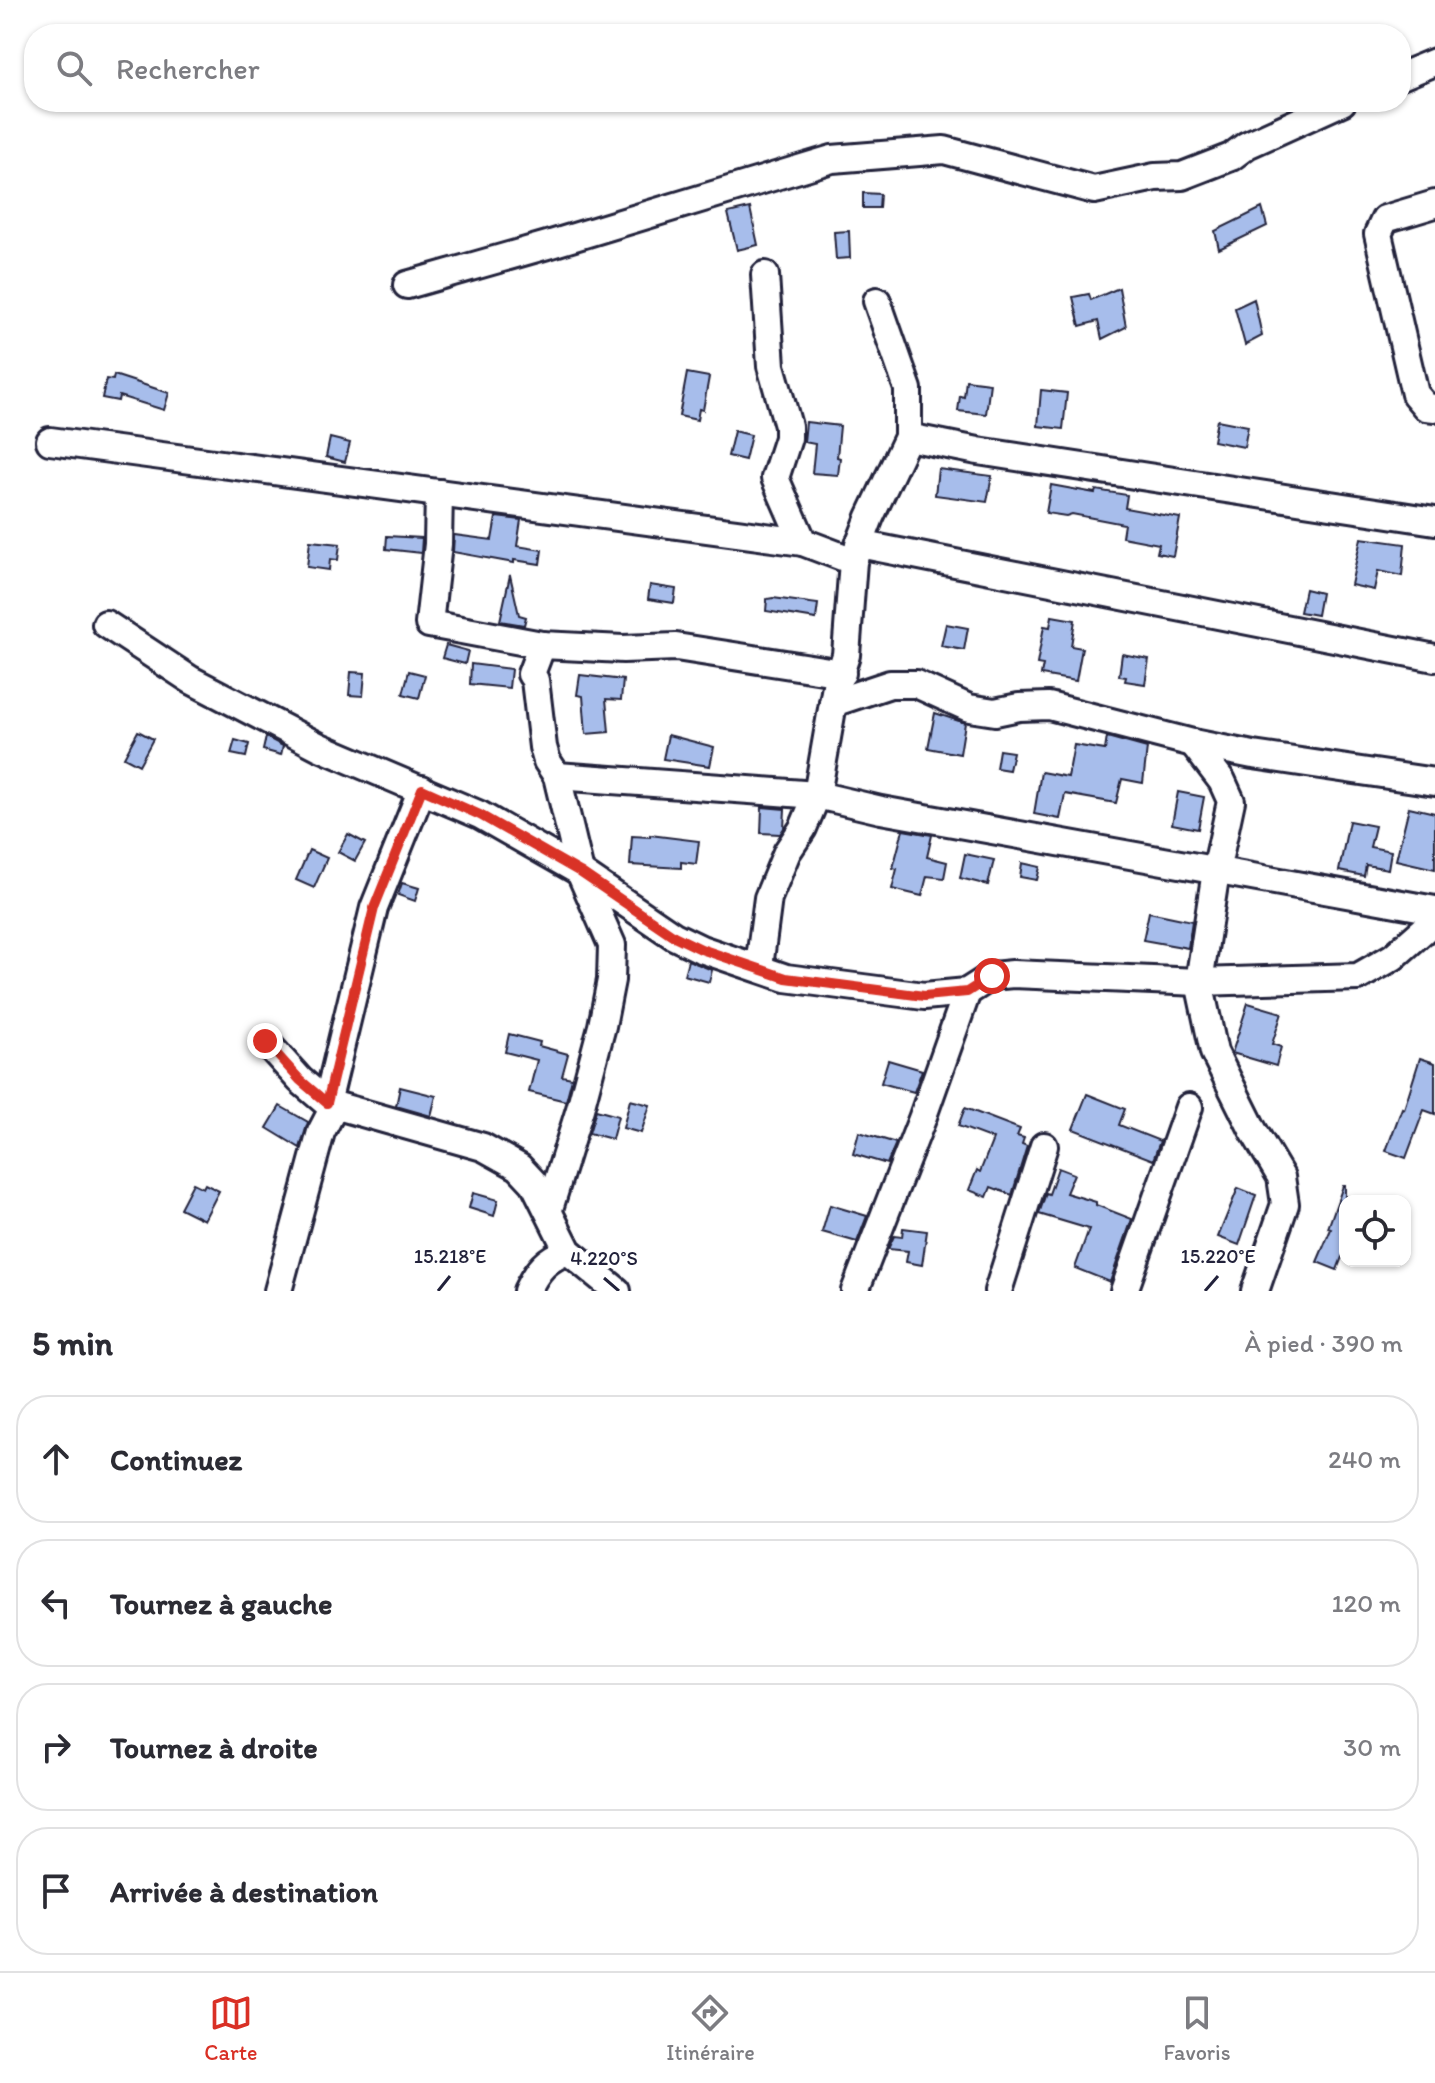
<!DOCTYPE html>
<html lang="fr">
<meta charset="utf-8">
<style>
:root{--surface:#fff;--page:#f7f7f7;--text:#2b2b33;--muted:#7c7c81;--line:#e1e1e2;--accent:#d93025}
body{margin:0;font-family:Itim,sans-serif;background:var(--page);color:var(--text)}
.controls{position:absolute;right:24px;bottom:24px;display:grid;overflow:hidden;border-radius:16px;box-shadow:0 2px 6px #0004}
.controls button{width:72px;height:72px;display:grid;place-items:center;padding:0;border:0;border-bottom:2px solid var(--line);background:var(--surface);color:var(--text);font:40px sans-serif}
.stop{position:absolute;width:24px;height:24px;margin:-18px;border:6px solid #d93025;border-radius:50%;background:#fff}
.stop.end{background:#d93025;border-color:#fff;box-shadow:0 2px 8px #0008}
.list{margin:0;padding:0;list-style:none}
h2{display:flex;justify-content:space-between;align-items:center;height:104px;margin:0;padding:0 32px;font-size:34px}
h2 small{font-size:26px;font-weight:400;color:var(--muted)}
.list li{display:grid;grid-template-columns:52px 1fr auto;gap:24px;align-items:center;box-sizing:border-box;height:128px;margin:0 16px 16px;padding:0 16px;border:2px solid var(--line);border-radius:32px}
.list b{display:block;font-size:30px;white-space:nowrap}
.list em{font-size:26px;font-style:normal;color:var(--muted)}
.icon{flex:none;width:44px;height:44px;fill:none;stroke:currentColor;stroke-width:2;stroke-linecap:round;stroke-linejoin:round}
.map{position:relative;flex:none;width:1435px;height:1291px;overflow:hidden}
.search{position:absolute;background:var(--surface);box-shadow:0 2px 6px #0004;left:24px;right:24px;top:24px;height:88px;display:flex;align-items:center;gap:20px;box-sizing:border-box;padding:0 28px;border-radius:32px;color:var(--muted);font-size:30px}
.sheet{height:680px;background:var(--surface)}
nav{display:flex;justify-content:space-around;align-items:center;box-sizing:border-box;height:112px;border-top:2px solid var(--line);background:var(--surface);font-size:22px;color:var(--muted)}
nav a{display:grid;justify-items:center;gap:4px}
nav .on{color:var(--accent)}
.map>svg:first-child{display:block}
</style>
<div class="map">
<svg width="1435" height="1291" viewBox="0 0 1435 1291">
<rect width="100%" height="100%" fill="#fff"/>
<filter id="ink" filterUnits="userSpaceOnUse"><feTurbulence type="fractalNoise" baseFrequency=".0125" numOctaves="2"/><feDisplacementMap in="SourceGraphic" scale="16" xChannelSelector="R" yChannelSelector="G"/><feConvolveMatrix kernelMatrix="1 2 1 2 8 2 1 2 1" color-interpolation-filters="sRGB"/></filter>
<g filter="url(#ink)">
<g fill="#a7bdeb" stroke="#22223b" stroke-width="2">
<path d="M863,193L880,194L879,208H863Z"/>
<path d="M750,208L758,245L737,250L728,213Z"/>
<path d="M1262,208L1267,226L1219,249L1215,231Z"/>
<path d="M849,231L850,258L836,259L834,232Z"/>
<path d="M1119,288L1126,327L1102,339L1098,321L1080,326L1073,297L1089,294L1091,300Z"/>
<path d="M1254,299L1262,336L1245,345L1235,308Z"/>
<path d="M687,373L709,377L703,410L699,409L697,420L679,416Z"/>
<path d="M114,375L169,393L164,410L119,396L118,401L102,398L106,379L113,380Z"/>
<path d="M966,380L990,383L986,414L958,411L960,396L964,397Z"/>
<path d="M1041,390L1067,393L1063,429L1038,426Z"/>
<path d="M1217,420L1248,426L1244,447L1213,441Z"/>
<path d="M806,422L840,426L837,457L840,458L838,475L812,473L815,444L804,442Z"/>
<path d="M734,431L751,435L745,460L728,456Z"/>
<path d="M330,438L350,443L345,462L326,457Z"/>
<path d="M938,469L992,476L987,502L935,495Z"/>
<path d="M1051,485L1095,493L1096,490L1127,495L1125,508L1180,518L1173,556L1157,553L1159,544L1122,537L1124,524L1072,514L1066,516L1046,513Z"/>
<path d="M496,517L521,520L517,546L542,550L540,564L514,560V563L453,552L454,535L492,540Z"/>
<path d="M387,536L422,538L421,553L386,549Z"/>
<path d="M1361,538L1405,544L1402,576L1378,571L1374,590L1351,585Z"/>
<path d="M310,541L340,544L338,560L330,559L329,570L307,567Z"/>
<path d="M510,575L519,615L526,617L524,625L500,621Z"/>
<path d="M650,585L676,589L674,603L648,599Z"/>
<path d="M1305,589L1321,593L1317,615L1300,612Z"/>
<path d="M773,598L818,604L816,619L766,611L767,599Z"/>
<path d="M1052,616L1075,620L1071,646L1082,648L1076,681L1041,675L1043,665L1037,664L1044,626L1050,627Z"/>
<path d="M946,624L968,628L964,650L941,646Z"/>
<path d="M446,645L468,651L465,664L442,658Z"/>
<path d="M1122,654L1149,659L1145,684L1125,681L1126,677L1119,676Z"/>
<path d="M471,664L511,669L509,688L470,684Z"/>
<path d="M409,671L425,675L419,698L403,694Z"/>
<path d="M351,672L365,673L363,696L349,695Z"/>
<path d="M580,675L623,680L621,700L606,699L609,732L586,734L583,696L577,695Z"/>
<path d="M935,713L965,723L960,754L928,748Z"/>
<path d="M138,731L153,739L139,765L124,757Z"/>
<path d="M668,735L714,747L710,766L663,759Z"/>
<path d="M266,737L283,746L281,755L263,750Z"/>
<path d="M1107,737L1147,748L1143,783L1122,779L1116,803L1065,794L1060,819L1034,814L1041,772L1068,777L1074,745L1105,750Z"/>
<path d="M235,740L249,744L246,757L231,754Z"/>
<path d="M999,750L1013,752L1009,770L996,768Z"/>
<path d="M1178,792L1204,797L1198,829L1172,824Z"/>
<path d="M762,807L785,809L784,828L780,834L761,833Z"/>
<path d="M1409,807L1435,813V869L1396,860Z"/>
<path d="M1349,821L1375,826L1370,847L1391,851L1388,869L1366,865L1364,876L1339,871Z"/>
<path d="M903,830L932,835L927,857L947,862L944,878L927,876L922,896L892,889L897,869L893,868Z"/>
<path d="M348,834L365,843L355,861L338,852Z"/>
<path d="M650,835L699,841L696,864L681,862V868L630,865L632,836L650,837Z"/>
<path d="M309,850L327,858L314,888L296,880Z"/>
<path d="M965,854L994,860L988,885L960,878Z"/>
<path d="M1022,863L1040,867L1037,880L1020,877Z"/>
<path d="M402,883L419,888L415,901L398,895Z"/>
<path d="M1149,912L1192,921L1188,948L1143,940Z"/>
<path d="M688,960L712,970L709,982L684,975Z"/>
<path d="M1248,1003L1282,1013L1272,1044L1281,1047L1276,1066L1232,1053Z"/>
<path d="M509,1034L540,1042L539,1046L568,1054L562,1076L572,1078L566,1101L529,1092L537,1060L505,1052Z"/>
<path d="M1420,1058L1435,1063V1114L1424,1110L1406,1158L1386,1151L1402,1108L1404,1109Z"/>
<path d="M888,1060L922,1070L914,1092L881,1083Z"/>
<path d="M400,1087L436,1096L431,1116L396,1106Z"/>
<path d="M1087,1094L1125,1109L1119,1125L1160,1141L1153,1160L1073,1129Z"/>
<path d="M630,1100L650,1105L641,1133L623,1128Z"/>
<path d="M280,1106L308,1122L300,1148L267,1128Z"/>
<path d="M965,1108L1020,1129L1017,1136L1024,1138L1022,1144L1027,1146L1012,1195L991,1187L987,1197L969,1190L977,1170L980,1172L993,1139L958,1126Z"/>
<path d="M596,1110L618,1116L612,1139L589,1133Z"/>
<path d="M859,1132L896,1143L887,1164L853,1154Z"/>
<path d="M1058,1168L1074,1174L1066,1193L1096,1202V1205L1132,1219L1110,1282L1075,1268L1089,1229L1039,1214L1046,1193L1049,1194Z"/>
<path d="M193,1183L203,1188L205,1184L219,1191L204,1220L180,1208Z"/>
<path d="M1343,1186H1345V1249L1337,1270L1317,1262L1331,1229L1328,1228Z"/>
<path d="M1238,1188L1256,1195L1239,1245L1218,1237Z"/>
<path d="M473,1193L498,1200L494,1216L469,1208Z"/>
<path d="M830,1205L867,1216L857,1242L822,1232Z"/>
<path d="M903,1228L927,1231L922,1265L906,1262L908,1251L888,1249L894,1236L902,1237Z"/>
</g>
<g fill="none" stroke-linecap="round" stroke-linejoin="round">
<defs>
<g id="minor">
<path d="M1401,76L1435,62"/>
<path d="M1435,204L1385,219L1378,234L1415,394L1426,407L1435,408"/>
<path d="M765,275L771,366L788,426V438L775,478L803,542L853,561"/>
<path d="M407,285L551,244L832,159L944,150L1094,190L1155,177L1182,176L1231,157L1247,145L1342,102"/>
<path d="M908,437L978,451L1435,521"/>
<path d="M50,441L803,542"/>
<path d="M439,493L438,544L429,624L542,645L531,674L535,680L543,747L547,761L557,776L580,872L612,945L611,980L602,1026L580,1109L549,1209"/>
<path d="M859,544L1435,658"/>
<path d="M106,624L191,680L320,747L480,815L580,872L674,936L701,949L786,978L924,996L967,992L992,976L1013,974L1199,982L1358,977L1393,957L1435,920"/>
<path d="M542,645L623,649L676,647L842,673"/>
<path d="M833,703L890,684H916L969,708L995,712L1019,707L1049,706L1193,743L1253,755L1435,782"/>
<path d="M1193,743L1222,781L1231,801L1216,871L1199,982L1214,1052L1253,1130L1281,1177L1285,1204L1255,1291"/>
<path d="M557,776L817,795L881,810L1435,910"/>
<path d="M759,967L768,898L787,852L803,828L817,795L836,686L846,655L853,561L870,517L908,437V389L877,301"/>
<path d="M265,1041L300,1080L327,1103L483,1147L519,1167L534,1183L568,1251L617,1291"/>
<path d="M327,1103L374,908L422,789"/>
<path d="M278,1291L321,1132L334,1107"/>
<path d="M527,1291C537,1270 546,1259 568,1251"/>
<path d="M855,1291L922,1119L967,992"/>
<path d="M998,1291L1044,1146"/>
<path d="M1124,1291L1189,1107"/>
</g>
</defs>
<use href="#minor" stroke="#22223b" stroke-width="32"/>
<use href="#minor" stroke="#fff" stroke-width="26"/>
</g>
</g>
<g fill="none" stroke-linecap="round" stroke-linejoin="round" filter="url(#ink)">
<path stroke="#d93025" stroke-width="10" d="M265,1041L300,1080L327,1103L374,908L422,789L480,815L580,872L674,936L701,949L786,978L924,996L967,992L992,976"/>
</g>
<path fill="none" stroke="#22223b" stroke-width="3" d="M604,1278L619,1291M438,1291L450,1276M1205,1291L1218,1276"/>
<g font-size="20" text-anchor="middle" fill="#22223b" stroke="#fff" stroke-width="8" stroke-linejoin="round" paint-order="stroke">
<text x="450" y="1263">15.218°E</text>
<text x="1218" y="1263">15.220°E</text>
<text x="604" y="1265">4.220°S</text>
</g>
</svg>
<div class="controls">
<button><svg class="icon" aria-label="locate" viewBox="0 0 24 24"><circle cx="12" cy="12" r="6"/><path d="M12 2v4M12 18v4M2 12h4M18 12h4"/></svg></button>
</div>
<div class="stop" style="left:992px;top:976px"></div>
<div class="stop end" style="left:265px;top:1041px"></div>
<div class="search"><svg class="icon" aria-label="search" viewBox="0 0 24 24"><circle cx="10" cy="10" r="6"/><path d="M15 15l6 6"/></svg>Rechercher</div>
</div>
<section class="sheet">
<h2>5 min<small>À pied · 390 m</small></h2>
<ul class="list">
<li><svg class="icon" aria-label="ahead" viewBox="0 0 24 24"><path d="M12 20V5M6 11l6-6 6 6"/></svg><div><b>Continuez</b></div><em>240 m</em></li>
<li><svg class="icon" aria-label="left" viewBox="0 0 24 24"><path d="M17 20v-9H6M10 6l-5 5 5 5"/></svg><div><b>Tournez à gauche</b></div><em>120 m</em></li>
<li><svg class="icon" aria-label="right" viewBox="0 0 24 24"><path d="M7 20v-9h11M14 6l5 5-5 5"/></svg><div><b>Tournez à droite</b></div><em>30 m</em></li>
<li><svg class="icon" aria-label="arrive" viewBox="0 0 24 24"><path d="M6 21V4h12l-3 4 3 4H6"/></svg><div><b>Arrivée à destination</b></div></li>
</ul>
</section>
<nav>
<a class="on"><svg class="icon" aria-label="map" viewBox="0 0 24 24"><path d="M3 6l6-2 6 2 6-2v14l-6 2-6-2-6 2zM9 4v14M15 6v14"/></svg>Carte</a>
<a><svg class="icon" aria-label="directions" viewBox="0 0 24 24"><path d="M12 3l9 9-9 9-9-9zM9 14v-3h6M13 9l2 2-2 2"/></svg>Itinéraire</a>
<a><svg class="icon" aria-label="saved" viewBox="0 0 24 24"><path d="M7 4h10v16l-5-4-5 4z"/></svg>Favoris</a>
</nav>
